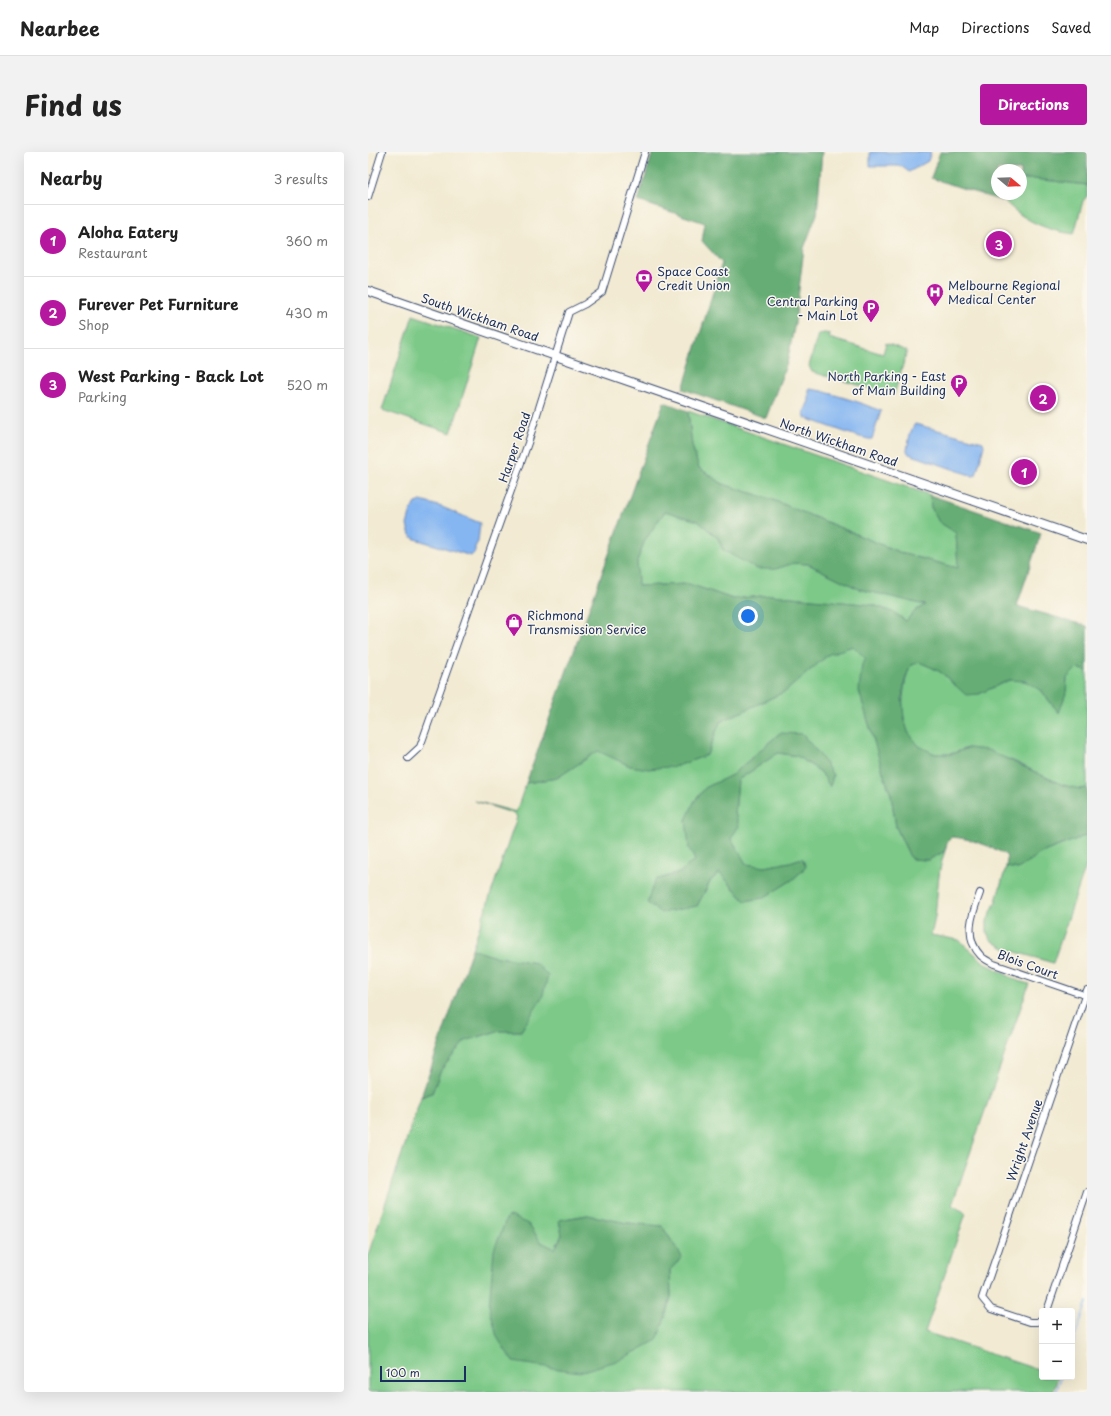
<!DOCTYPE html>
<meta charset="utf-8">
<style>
:root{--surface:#fff;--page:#f2f2f2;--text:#222;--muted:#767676;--line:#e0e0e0;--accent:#b5179e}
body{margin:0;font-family:"Playpen Sans",sans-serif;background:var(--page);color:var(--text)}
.controls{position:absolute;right:12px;bottom:12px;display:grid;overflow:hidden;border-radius:4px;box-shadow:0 4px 16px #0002}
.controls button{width:36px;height:36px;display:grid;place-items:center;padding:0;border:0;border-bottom:1px solid var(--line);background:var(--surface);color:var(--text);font:20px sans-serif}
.compass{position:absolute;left:623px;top:12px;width:36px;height:36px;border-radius:50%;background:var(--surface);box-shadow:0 4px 16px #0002;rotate:109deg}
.scale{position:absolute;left:12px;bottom:10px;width:86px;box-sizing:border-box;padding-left:4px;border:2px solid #1b2f5e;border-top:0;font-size:11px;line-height:14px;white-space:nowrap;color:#1b2f5e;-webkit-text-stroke:3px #fbf7ec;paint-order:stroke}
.you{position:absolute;left:380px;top:464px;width:14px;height:14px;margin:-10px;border:3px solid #fff;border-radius:50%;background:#1a73e8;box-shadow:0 0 0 6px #1a73e833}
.badge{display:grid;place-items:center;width:26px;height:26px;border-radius:50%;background:var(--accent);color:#fff;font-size:13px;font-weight:700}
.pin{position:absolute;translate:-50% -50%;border:2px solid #fff;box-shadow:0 1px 4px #0006}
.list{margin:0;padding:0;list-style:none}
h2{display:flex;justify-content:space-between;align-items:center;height:52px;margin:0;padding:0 16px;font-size:17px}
h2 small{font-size:13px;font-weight:400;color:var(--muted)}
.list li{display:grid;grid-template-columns:26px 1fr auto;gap:12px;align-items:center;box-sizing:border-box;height:72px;padding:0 16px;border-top:1px solid var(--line)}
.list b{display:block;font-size:15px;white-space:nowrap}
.list p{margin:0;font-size:13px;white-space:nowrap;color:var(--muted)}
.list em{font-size:13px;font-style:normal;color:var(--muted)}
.map{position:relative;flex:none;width:719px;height:1240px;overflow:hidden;border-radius:4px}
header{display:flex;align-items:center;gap:24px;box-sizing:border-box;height:56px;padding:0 20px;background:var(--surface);border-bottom:1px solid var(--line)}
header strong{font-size:19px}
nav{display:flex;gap:22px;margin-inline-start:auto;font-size:14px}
.intro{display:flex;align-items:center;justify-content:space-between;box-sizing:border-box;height:96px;padding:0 24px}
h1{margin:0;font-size:28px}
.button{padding:10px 18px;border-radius:4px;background:var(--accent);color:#fff;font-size:14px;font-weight:700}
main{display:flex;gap:24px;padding:0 24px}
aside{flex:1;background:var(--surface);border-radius:4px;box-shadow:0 4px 16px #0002}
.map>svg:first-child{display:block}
</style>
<header>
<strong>Nearbee</strong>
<nav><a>Map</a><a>Directions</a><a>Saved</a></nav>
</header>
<div class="intro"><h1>Find us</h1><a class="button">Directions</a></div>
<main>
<aside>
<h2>Nearby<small>3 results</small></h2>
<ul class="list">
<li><span class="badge">1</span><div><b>Aloha Eatery</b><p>Restaurant</p></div><em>360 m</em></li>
<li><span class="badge">2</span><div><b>Furever Pet Furniture</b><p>Shop</p></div><em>430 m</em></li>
<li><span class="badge">3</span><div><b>West Parking - Back Lot</b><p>Parking</p></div><em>520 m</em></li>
</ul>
</aside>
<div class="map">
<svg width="719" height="1240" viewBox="0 0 719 1240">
<rect width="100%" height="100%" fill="#fbf7ec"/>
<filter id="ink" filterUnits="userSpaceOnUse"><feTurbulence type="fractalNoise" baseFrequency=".025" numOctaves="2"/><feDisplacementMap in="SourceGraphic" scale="8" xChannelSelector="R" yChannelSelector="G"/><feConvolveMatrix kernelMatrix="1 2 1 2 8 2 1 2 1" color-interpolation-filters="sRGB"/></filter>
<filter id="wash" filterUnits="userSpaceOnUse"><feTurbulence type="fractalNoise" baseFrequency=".012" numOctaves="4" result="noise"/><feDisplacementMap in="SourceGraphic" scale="16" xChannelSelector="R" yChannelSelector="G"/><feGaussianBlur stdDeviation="0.9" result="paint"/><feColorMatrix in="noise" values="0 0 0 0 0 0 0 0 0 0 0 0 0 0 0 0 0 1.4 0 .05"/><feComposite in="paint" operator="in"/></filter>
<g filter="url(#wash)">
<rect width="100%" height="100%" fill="#f2ead2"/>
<g fill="#7dc988" stroke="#4c7c73" fill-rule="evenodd">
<path d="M653,27H667L719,33V44L715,49L706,82C677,78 653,68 633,45V42H653Z"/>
<path d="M45,163L113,186L83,281L14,258Z"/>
<path d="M457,181L462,182L461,186L515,202L518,191L539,199L526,243L444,220L441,214L450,182Z"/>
<path d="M320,259L562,343L563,355L571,370L588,380L590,416L536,402L405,348L355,332L331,316L324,294Z"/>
<path d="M297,359L330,369L350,386L355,398L407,417L426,411L440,412L491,437L558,453L547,459L538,469L525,460L505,453L403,443L365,447L321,432L270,434L269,409L277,388Z"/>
<path d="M485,494L498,507L509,598L515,620L523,643L528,675L543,707L560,708L577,699C570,718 570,736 568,755C568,764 565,774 563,783L591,788L617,811L650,829L661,832L584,1053L598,1061L557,1180L674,1219V1225H690L685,1240H0V1103L53,945L64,941L73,918L97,889L129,879H153L160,866L168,811L124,804L104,797L149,665L147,662L107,649L148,660L158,631L189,626L231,598L262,614H309L339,603L352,570L418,539L461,502ZM412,581L465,623L462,634L453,620L429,604L410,601L370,628L367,661L370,674L363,686L378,712L397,715L422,710L434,706L438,715L424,728L395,746L377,749L352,721L343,728L329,754L287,728L311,721L327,708L321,696L326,650L337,636L364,623ZM219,1063L259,1071L294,1074L314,1105L302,1118L303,1145L126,1098L160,1072L173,1090L187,1097L194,1083L191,1068Z"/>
<path d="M551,510L565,516L574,521L586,533L611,542L641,528L657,529L673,538L685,554L698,541L699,526L709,516L719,519V636C699,641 663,616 643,608C635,605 626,603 617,601C612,599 604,596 599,596C595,597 590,600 585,601C574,604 560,602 551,594C529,576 533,538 542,514Z"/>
<path d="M719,683V711L685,811L638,797L624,789L619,781V769L628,749L638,715L650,717L673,701Z"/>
</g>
<g fill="#66ad74" stroke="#406e69" fill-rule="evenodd">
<path d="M285,0H454L449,62L436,96L427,171L419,211L398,266L315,237L354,111L334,89L337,71L270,49Z"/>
<path d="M572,0H719V33L667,27H653V18H629V42H633V45L636,48L634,49L563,26Z"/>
<path d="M296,250L320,259L324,294L331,316L355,332L405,348L536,402L590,416L588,381L571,370L563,355L562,343L673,381L649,454L719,474V519L709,516L699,526L698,541L691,561L673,538L657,529L641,528L611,542L598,543L574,521L565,516L551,510L542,514L537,528L534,546L536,566L540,580L551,594L567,602H584L600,596L620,598L695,633L712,637L719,636V683L673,701L650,717L638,715L639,707L638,703C623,694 601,686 583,685L579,691L577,699L560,708L543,707L528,675L523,643L515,620L491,539L494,512L498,507L485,494L461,502L418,539L352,570L339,603L309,614L280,617L262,614L230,599L189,626L158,631ZM297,359L330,369L350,386L355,398L389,417H407L426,411L440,412L491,437L557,453L547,459L538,469L525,460L505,453L403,443L365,447L321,432L270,434L269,409L277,388Z"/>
<path d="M412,581L434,582L452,603L465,623L462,635L453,620L429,604L410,601L370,628L367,661L371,674L363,686L378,712L397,715L422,710L434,706L438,715L424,728L395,746L377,749L352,721L343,728L329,754L293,761L279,751L287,728L311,721L327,708L321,696L318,668L326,650L337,636L364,623Z"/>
<path d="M104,797L124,804L168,811L180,824L174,846L153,879H129L97,889L73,918L64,941L53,945Z"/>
<path d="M220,1063L259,1071L294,1074L314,1105L302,1118L303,1145L297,1166L289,1188L252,1208L211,1220L145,1210L129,1185L121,1154L126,1098L139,1065L142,1064L160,1072L173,1090L187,1097L194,1083L191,1068Z"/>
</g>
<g fill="#85b6f1" stroke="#5072a8">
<path d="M502,0H563L560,9L541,20L533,14H502Z"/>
<path d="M441,237H442L454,239L490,250L513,259L504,287C497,289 448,269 437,266L436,260L441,249Z"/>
<path d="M547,272L615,290L616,294L608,323L605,324L541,302L539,299C540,291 542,278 547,272Z"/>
<path d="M53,349L74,355L112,371L110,390L107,395V400L103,404L47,387L42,383L39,373L42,362L46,352Z"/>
</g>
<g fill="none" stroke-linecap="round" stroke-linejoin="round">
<g stroke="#85b6f1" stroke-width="1.5">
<path d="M704,1194L719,1150"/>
<path d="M688,1240L693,1225"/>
</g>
</g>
</g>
<g filter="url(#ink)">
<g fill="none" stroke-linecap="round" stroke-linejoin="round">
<defs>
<g id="street">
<path d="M0,45L14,0"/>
<path d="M40,606L52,595L160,291L201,160L217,152L234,140L277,0"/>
<path d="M612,741C604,762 595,785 613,804C616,807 622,810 626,812L719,844"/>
<path d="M679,1159L719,1040"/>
<path d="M674,1167L669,1170H662L623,1157L614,1146L719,838"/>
</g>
<path id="secondary" d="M0,139L719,388"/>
</defs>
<use href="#street" stroke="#3b4b6f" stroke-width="8"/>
<use href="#secondary" stroke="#3b4b6f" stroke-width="10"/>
<use href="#street" stroke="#fff" stroke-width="6"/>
<use href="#secondary" stroke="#fff" stroke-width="8"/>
</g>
</g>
<defs>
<symbol id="bank-pin" viewBox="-11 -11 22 30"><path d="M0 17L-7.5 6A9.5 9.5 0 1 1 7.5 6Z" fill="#b5179e" stroke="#fbf7ec"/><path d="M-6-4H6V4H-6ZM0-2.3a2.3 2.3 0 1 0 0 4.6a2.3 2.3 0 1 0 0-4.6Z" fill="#fff"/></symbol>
<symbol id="hospital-pin" viewBox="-11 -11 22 30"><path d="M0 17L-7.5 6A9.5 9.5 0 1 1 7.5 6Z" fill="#b5179e" stroke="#fbf7ec"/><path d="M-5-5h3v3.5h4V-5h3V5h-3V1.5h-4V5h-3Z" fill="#fff"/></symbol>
<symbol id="parking-pin" viewBox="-11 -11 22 30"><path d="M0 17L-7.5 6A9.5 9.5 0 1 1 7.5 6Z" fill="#b5179e" stroke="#fbf7ec"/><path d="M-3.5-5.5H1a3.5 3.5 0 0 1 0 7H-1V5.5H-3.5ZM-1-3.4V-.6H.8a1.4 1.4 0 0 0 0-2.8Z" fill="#fff"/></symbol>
<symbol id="shop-pin" viewBox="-11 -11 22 30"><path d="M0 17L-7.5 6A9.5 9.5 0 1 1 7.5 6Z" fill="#b5179e" stroke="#fbf7ec"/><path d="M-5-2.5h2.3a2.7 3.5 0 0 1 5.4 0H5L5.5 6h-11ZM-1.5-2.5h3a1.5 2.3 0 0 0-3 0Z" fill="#fff"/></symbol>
</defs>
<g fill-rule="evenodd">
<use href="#bank-pin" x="266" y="116" width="20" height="27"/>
<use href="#hospital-pin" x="557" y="130" width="20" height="27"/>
<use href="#parking-pin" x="493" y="146" width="20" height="27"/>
<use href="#parking-pin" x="581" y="221" width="20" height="27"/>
<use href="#shop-pin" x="136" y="460" width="20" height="27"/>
</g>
<g text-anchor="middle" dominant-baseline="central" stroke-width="3" stroke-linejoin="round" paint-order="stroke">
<g font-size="12" fill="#1b2f5e" stroke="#fbf7ec" text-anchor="start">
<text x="289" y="119">Space Coast<tspan x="289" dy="14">Credit Union</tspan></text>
<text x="580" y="133">Melbourne Regional<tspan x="580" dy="14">Medical Center</tspan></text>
<text x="490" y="149" text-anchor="end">Central Parking<tspan x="490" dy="14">- Main Lot</tspan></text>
<text x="578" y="224" text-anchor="end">North Parking - East<tspan x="578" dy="14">of Main Building</tspan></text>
<text x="159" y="463">Richmond<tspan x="159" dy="14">Transmission Service</tspan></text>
</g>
<g font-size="12" fill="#1b2f5e" stroke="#fbf7ec">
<text transform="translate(112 165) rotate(19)">South Wickham Road</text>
<text transform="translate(471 290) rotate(19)">North Wickham Road</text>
<text transform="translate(146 295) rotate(-71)">Harper Road</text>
<text transform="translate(660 812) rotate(20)">Blois Court</text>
<text transform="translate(656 988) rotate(-71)">Wright Avenue</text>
</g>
</g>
</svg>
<div class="controls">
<button>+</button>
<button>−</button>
</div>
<svg class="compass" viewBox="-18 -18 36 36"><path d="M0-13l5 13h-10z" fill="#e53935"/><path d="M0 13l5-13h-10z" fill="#767676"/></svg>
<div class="scale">100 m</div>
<div class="you"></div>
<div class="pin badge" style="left:656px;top:320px">1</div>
<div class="pin badge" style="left:675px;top:246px">2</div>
<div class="pin badge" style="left:631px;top:92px">3</div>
</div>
</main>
